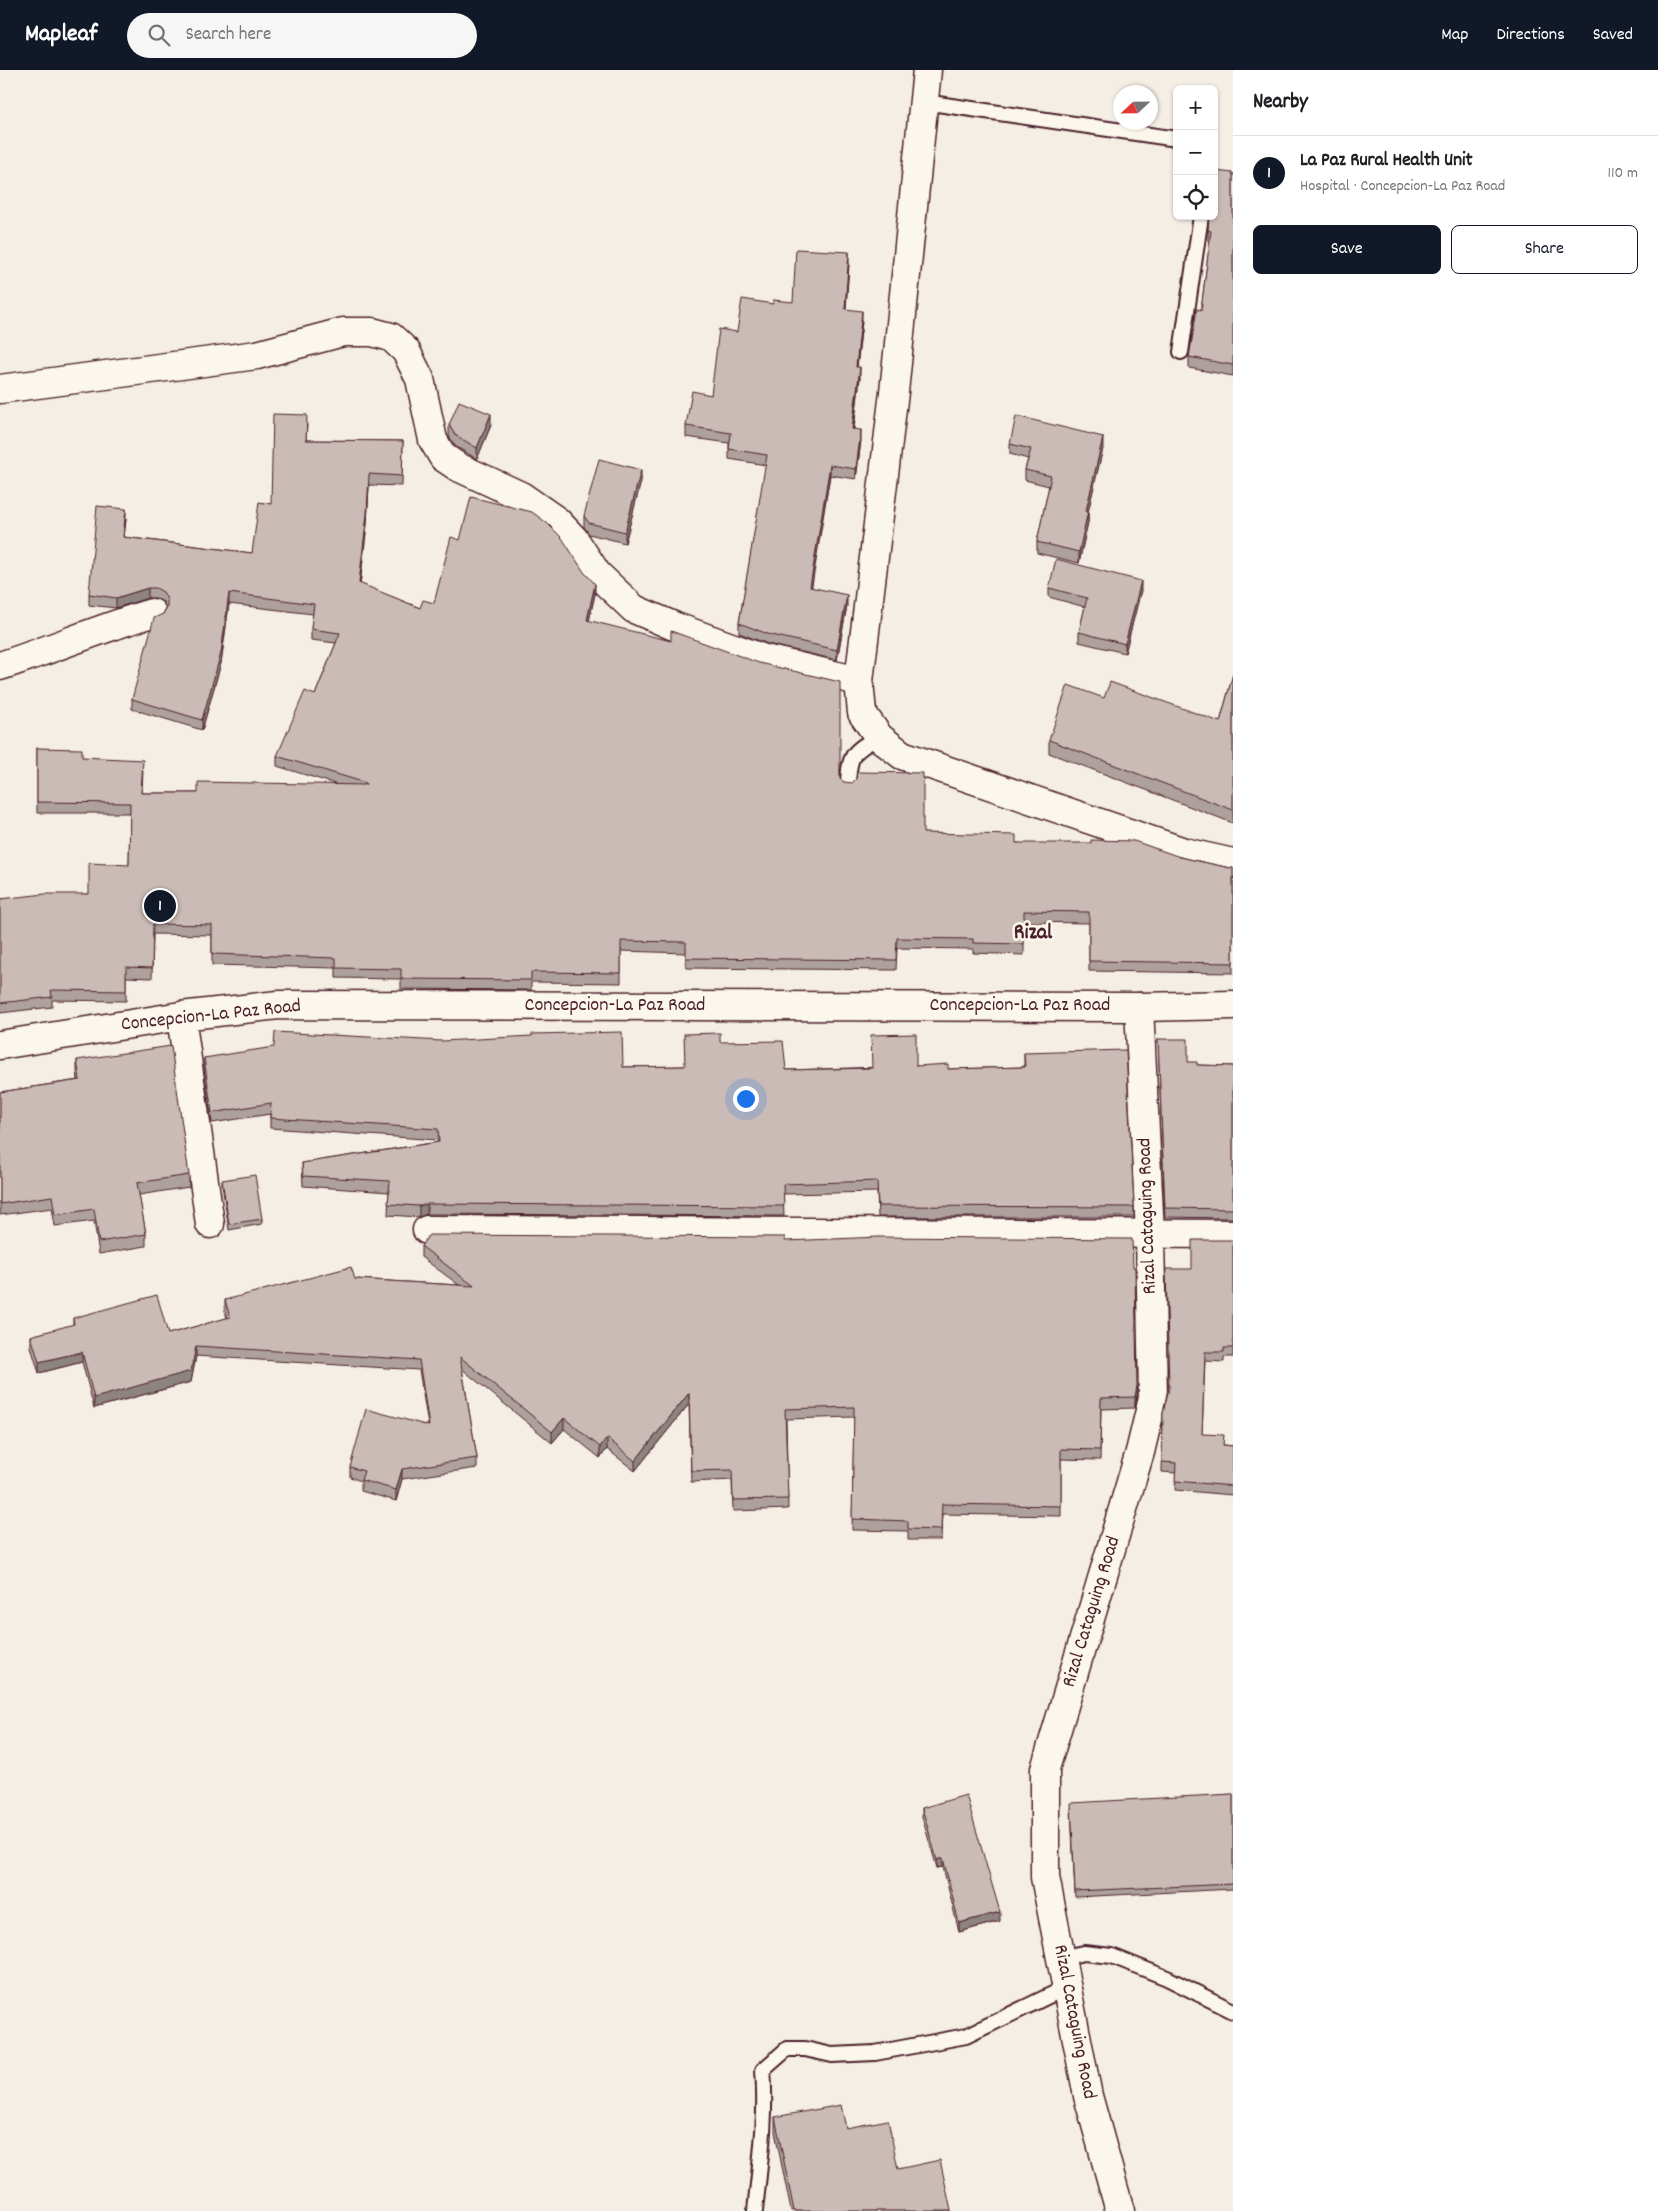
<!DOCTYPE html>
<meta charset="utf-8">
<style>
:root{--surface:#fff;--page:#f6f6f6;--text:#202124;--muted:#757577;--line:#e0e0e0;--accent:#111827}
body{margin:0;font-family:Dekko,sans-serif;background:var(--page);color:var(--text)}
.controls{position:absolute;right:15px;top:15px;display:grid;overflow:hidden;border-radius:8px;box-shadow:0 1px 4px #0004}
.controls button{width:45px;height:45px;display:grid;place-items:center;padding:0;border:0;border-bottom:1px solid var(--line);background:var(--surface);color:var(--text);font:25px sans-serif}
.compass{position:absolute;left:1113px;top:15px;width:45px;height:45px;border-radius:50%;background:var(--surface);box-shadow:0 1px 4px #0004;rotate:248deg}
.you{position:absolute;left:745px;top:1028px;width:18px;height:18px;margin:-12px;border:4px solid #fff;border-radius:50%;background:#1a73e8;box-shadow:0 0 0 8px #1a73e833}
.badge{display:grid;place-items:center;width:32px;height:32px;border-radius:50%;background:var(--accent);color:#fff;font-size:16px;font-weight:700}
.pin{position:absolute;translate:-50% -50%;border:2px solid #fff;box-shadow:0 1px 5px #0006}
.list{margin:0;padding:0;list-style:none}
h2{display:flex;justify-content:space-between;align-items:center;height:65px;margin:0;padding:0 20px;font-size:21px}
h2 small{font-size:16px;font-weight:400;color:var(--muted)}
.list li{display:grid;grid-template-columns:32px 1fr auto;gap:15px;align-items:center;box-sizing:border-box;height:75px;padding:0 20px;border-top:1px solid var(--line)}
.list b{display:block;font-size:19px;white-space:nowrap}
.list p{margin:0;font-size:16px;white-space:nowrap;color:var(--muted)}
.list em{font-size:16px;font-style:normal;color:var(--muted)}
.actions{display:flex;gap:10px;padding:15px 20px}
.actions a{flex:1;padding:11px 0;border:1px solid var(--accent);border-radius:8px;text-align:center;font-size:18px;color:var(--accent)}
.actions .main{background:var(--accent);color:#fff}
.icon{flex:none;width:28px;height:28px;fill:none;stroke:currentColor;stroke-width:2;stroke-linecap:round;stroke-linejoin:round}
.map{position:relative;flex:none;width:1233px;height:2141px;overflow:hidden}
header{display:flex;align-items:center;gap:30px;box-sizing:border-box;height:70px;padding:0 25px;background:var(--accent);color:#fff}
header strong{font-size:24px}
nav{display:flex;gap:28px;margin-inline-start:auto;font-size:18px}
.search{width:350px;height:45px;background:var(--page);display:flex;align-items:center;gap:12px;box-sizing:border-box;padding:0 18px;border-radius:28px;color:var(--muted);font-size:19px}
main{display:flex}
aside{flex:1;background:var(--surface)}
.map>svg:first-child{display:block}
</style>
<header>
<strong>Mapleaf</strong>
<div class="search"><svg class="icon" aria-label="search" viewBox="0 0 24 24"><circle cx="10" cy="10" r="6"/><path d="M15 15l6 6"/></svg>Search here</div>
<nav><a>Map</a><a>Directions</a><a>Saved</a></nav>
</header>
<main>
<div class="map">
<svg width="1233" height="2141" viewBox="0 0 1233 2141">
<rect width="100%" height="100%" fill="#f4eee4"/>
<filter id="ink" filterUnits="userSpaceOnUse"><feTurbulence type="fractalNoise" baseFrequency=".02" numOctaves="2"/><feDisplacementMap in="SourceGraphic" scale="10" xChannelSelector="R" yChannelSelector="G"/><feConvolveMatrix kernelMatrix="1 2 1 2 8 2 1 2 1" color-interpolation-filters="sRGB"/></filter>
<g filter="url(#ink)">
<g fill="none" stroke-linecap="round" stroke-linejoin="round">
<defs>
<g id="service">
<path d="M924,32L1177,69"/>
<path d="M1181,282L1201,146"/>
<path d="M848,715C849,685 852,681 879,667"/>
<path d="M1061,1888L1084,1883L1112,1886L1167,1908L1233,1941"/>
<path d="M755,2141C760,2094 767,2047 763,2000L787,1979H805L832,1985L875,1983L966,1966L1067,1917"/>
</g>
<g id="minor">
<path d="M927,0L894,322L859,611L862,643L879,667L902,685L1184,782L1233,793"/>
<path d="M0,319L257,285L343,262H372L391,267L406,281L420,309L433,370L443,387L458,397L521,426L557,451L574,469L597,504L634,539L676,557L764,589L859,611"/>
<path d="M0,596C51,580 100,558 152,543"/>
<path d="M181,946L210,1154"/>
<path d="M427,1160L1233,1164"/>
</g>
<path id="tertiary" d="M1120,2141L1088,2026L1045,1807V1699L1140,1382L1153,1328L1150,1164L1139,937"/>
<path id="secondary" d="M0,975L181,946L278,935L1139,937L1233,935"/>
</defs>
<use href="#service" stroke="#4a1f2b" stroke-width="18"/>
<use href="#minor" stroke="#4a1f2b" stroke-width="31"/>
<use href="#tertiary" stroke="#4a1f2b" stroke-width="31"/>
<use href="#secondary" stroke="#4a1f2b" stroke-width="31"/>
<use href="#service" stroke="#fbf7ec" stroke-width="14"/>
<use href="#minor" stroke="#fbf7ec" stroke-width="28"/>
<use href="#tertiary" stroke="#fbf7ec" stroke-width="28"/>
<use href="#secondary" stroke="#fbf7ec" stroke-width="28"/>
</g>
<g fill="#aea19d" stroke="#4a1f2b">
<path d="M1233,103V306L1189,298V287L1201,240L1210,171H1208V160Z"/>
<path d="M849,193L846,239L862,251L857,297L860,308L854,359L861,370L856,409L830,405L811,518L847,535L837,590L768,574L739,563V553L766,395L729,389V373L686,367V356L711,325L737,262L793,232Z"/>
<path d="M307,355L306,370L403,371L402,416L369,415L367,454L360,514L420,538L434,533L595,524L589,551L840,709L844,712L923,763L1016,773L1180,787L1230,798H1233V903L1089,901V853L1024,852V885L973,883V879L897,878L896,900L686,898V883L621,881V913L531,912V920L401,919V909L336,908V898L212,895V865L153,864L152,908L126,907V931L52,930V937L0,943V829L89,824L129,795L130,743H37V678L82,687L143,700L142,723H198L338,715L277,696V686L315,625L336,573L311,570V559L313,544L229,534L221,593L202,660L132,639V629L163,544L166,538L163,532L156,528H148L116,538L89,535V524L126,449L124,467L252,483L271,434Z"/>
<path d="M449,355H491L477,389L455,376L449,366Z"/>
<path d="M1010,374L1103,378L1088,441V452L1079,493L1037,483V472L1049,416L1025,410V400L1028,389L1010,384Z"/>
<path d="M641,411L625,473L589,464L584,457V446Z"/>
<path d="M1049,518L1141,520L1125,583L1079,572V562L1085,537L1049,527Z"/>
<path d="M1233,604V753L1049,683V670L1104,628L1220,652Z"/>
<path d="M1158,969L1188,992L1197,995L1233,996V1148L1165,1147Z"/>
<path d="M720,972L786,1000L916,996L948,999L1024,997V983L1134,1137V1147H878L877,1122L783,1124L784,1146L427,1144L419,1147L388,1145L389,1122L303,1116L302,1093L438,1072V1070L270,1058V1044L212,1053L204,999V988L623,997L685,996Z"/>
<path d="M77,990L189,1105V1117L139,1125L146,1164V1176L99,1184L94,1151L55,1156L52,1138L0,1145V1022L78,1010L77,1002Z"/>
<path d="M222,1110L262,1149V1154L229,1160L222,1115Z"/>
<path d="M1233,1170V1287H1224V1292L1205,1291L1202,1364L1224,1375L1233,1376V1425L1175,1420L1176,1403L1162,1402L1163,1343L1192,1199Z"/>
<path d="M785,1171L1137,1326L1135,1338L1101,1339L1100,1390L1061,1389V1446L942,1444L941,1470H908V1461L852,1460L854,1347L786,1349L788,1439L733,1441L732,1410L691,1412L689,1334L635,1401L607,1379L600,1388L564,1359L552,1373L462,1299L477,1388V1398L402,1409L396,1431L361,1421V1411L350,1407V1397L428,1355L419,1300L196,1286L191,1312L94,1338L82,1292L39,1303L31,1277V1266L73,1255V1248L168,1264L227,1248L225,1241V1230L355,1209L459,1215L421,1187V1176Z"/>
<path d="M1233,1724V1819L1075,1827L1071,1738Z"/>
<path d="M922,1738L1000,1851L959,1862L943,1797L937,1798L922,1747Z"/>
<path d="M775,2047L846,2058L951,2141H791L775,2062Z"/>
</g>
<g fill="#8d837f" stroke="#4a1f2b">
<path d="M849,182V193L845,249V239Z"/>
<path d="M862,241V251L856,307V297Z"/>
<path d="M860,297V308L852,369V359Z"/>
<path d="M491,344V355L477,389V378Z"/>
<path d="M861,360V370L856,409V399Z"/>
<path d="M1103,367V378L1086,451V441Z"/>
<path d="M830,395V405L810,528V517Z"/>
<path d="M641,400V411L625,473V462Z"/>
<path d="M369,415L367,454L359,524V513Z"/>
<path d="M126,439V449L123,477V467Z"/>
<path d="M1088,441V452L1079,493V482Z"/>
<path d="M1141,511V520L1125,583V574Z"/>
<path d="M595,514V524L587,560V550Z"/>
<path d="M148,518V528L116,538V528Z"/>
<path d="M229,523V534L221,593L202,660V650Z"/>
<path d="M847,525V535L837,590V580Z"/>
<path d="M427,1134V1144L419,1147V1136Z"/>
<path d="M196,1276V1286L191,1312L94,1338V1328Z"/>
<path d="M82,1282V1292L39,1303V1292Z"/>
<path d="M1137,1316V1326L1135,1338V1327Z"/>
<path d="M689,1323V1334L635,1401V1391Z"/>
<path d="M564,1348V1359L552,1373V1362Z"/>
<path d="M607,1368V1379L600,1388V1377Z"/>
<path d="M402,1399V1409L396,1431V1420Z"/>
<path d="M943,1788V1797L937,1798V1790Z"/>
<path d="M1000,1842V1851L959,1862V1853Z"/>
</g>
<g fill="#cabbb6" stroke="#4a1f2b">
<path d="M1215,101L1233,103V295L1189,287L1197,239L1201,240L1211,161L1208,160L1209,146H1214Z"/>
<path d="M796,179L849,182L845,239L862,241L856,297H860L852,359L861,360L856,399L830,395L810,517L847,525L837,580L768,564L739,553L767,385L729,379L731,363L686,356L692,321L711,325L719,259L737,262L742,229L773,234V230L793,232Z"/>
<path d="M459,331L491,344L477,378L455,365L449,355Z"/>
<path d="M273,344L307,345L306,370L403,371L402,406L369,404L367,444L359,513L420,538L423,530L434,533L451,467L460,470L471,427L532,442L547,453L562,468L584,502L595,514L587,550L671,571V561L759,593L840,612V709L844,712L852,713L856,709L857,702L923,703V763L1016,765V773H1091V770L1134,771L1180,787L1230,798H1233V893L1089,891V842L1024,841V874L973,873V869L897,868L896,890L686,888V872L621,871V903L531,902V910L401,909V899L336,898V888L212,884V855L153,854L152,898L126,897V921L51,920L52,927L0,933V829L45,824H89V793L129,795L130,733L37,732V678L82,679V687L143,690L141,723H198V712L365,715L366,713L277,686L305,621L315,625L340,563L311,559L314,534L229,523L221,583L202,650L132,629L154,548L163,544L167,537V529L163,522L156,518H148L116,528L89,524L97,436L126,439L123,467L252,483L259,432L271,434Z"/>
<path d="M1016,346L1103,367L1086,441H1088L1079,482L1037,472L1051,406L1025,400L1031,379L1010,374Z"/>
<path d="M599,389L641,400L625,462L589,453L584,446Z"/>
<path d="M1056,489L1141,511L1125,574L1079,562L1087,528L1049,518Z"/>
<path d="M1233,604V740L1049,670L1068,615L1104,628L1110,612L1220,652Z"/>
<path d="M275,962L442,971L532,966V964L622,962L623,997L685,996L684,964L720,963V972L783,971L786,1000L872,998L871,965L916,964V996L948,994V999L1025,997L1024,983L1126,980L1134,1137L878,1136L877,1111L783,1114L784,1136L427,1134L419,1136L388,1134L390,1111L303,1106L302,1093L439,1072L438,1059L270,1048L271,1033L212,1043L204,988L274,977Z"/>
<path d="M1158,969H1188V992H1197V995L1233,996V1139L1165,1138Z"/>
<path d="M171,976L189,1105L137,1113L146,1164L99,1172L94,1139L55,1145L52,1126L0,1134V1022L80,1010L77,990Z"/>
<path d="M255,1105L262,1149L229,1154L222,1110Z"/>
<path d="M429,1165L785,1167V1171L879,1167L1132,1169L1133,1197H1135L1137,1316L1135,1327L1101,1328L1100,1380L1061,1379V1436L942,1434L941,1460L908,1459V1451L852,1449L854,1337L785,1339L788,1429L733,1430L732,1400L691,1401L689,1323L635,1391L607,1368L600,1377L564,1348L552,1362L460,1287L477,1388L402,1399L396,1420L361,1410L364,1401L350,1397L366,1339L429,1356L419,1290L196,1276L191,1301L94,1328L82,1282L39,1292L31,1266L74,1254L73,1248L157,1225L168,1264L230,1247L225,1230L351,1197L355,1209L474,1216L421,1176Z"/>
<path d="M1192,1170H1233V1278H1224V1282H1205L1202,1364L1224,1365L1223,1375L1233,1376V1416L1175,1411L1176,1393L1162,1392L1163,1343L1169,1318L1166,1199H1192Z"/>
<path d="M1233,1724V1814L1075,1821L1071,1733Z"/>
<path d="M966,1725L1000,1842L959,1853L943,1788L937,1790L922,1738Z"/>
<path d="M841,2035L846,2058L888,2050L898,2099L940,2090L951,2141H794L775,2047Z"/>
</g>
</g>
<g text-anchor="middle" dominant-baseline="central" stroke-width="5" stroke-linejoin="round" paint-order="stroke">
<g font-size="20" fill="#4a1f2b" stroke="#fbf7ec">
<text x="615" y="936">Concepcion-La Paz Road</text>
<text x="1020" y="936">Concepcion-La Paz Road</text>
<text transform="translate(211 946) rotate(-6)">Concepcion-La Paz Road</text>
<text transform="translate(1148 1146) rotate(-92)">Rizal Cataguing Road</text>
<text transform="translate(1092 1542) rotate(-73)">Rizal Cataguing Road</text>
<text transform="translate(1074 1952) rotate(79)">Rizal Cataguing Road</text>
</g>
<g font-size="22" font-weight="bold" fill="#4a1f2b" stroke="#fbf7ec">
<text x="1033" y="863">Rizal</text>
</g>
</g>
</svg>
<div class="controls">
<button>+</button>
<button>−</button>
<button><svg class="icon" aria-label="locate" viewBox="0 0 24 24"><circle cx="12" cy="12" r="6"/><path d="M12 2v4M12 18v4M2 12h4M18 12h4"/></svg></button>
</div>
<svg class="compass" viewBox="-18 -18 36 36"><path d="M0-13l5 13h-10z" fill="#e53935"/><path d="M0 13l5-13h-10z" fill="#757577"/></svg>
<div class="you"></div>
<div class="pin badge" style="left:160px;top:836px">1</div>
</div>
<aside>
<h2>Nearby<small></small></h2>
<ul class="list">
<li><span class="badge">1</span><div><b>La Paz Rural Health Unit</b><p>Hospital · Concepcion-La Paz Road</p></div><em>110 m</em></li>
</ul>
<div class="actions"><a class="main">Save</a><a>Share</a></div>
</aside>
</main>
